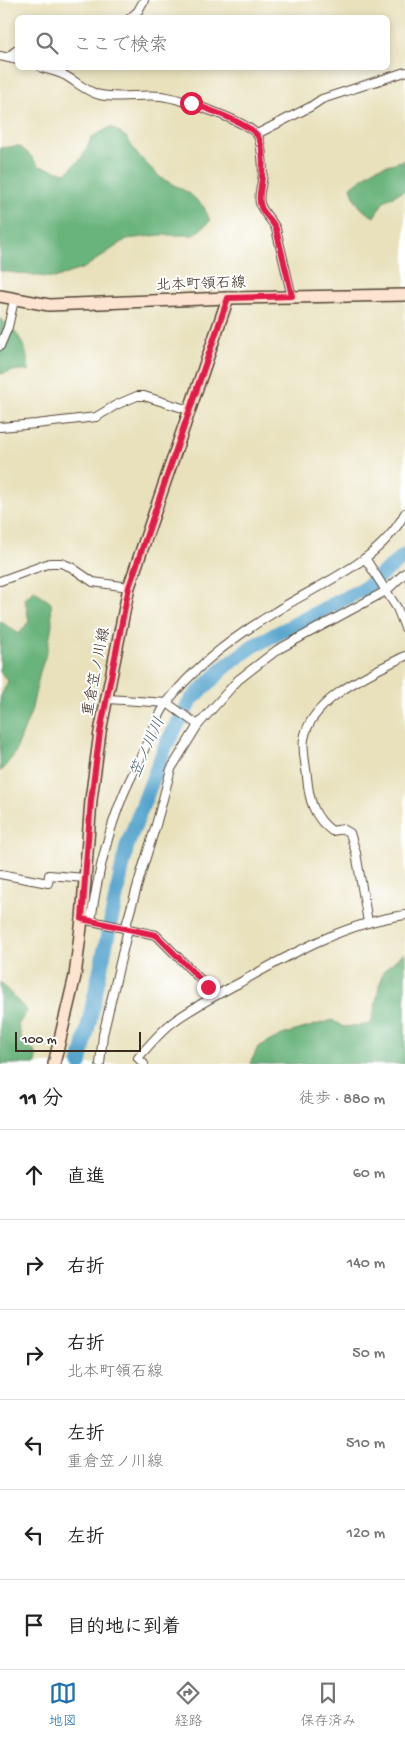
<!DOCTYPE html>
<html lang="ja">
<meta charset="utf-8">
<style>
:root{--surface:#fff;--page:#f6f6f6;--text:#222;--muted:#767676;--line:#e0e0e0;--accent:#1f6fb2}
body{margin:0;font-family:"Gochi Hand","Klee One",sans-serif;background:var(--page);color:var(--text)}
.scale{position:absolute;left:15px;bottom:12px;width:126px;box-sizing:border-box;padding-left:5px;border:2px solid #3b2a1e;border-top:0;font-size:14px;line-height:18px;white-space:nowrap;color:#3b2a1e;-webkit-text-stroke:4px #fff;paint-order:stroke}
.stop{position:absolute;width:15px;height:15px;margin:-11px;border:4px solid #e11d48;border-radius:50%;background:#fff}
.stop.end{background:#e11d48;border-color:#fff;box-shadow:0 1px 5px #0008}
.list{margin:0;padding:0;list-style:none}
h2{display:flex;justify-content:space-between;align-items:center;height:65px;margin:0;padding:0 20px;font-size:21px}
h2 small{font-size:16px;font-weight:400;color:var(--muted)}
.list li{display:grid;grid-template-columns:32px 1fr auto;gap:15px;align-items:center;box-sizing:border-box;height:90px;padding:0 20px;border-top:1px solid var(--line)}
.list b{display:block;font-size:19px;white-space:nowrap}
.list p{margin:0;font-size:16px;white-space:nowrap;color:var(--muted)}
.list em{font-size:16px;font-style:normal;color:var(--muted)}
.icon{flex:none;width:28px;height:28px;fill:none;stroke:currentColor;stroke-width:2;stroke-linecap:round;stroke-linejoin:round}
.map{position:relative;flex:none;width:405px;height:1064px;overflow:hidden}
.search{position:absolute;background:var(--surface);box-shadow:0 2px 8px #0003;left:15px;right:15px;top:15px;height:55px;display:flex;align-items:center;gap:12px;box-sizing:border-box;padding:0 18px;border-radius:8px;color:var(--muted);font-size:19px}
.sheet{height:605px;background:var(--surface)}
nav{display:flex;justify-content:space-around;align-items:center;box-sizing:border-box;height:70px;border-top:1px solid var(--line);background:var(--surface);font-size:14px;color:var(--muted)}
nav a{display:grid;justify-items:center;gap:2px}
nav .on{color:var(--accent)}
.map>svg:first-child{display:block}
</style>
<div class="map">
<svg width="405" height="1064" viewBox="0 0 405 1064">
<rect width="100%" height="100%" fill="#fff"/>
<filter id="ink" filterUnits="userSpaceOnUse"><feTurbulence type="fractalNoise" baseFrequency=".02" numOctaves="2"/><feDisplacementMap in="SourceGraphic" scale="10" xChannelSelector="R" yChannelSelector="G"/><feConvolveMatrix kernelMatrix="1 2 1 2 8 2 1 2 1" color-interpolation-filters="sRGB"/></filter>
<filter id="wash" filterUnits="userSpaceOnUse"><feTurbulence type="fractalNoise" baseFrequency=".0096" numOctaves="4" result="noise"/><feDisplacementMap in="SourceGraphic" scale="20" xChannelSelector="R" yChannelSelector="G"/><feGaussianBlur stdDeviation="1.12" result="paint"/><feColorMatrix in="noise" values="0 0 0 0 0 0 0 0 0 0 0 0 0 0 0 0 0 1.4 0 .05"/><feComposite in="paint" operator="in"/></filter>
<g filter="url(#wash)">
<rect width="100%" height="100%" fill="#e8e1bc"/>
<g fill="#69b37b" stroke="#526e4c">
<path d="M111,127L126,137L137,154L161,178L189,193L204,207L210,221L194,235H160L127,239L84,268L54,278L0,271V148L19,146L29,154L39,166L66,173L82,157L92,137Z"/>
<path d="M405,160V190L384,201L374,217C360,210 355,202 351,187L376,168Z"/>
<path d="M0,319C20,332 27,348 29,371L17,370L0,374Z"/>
<path d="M34,590L51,603L52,624L48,648L40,672L31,712L14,755L0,772V698L8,681L0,672V621L19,634L29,621L25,599Z"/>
<path d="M405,952V1064H250L258,1047L282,1035L332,1020L343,1027L371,1024L383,971Z"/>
<path d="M0,982L27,1011L18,1025L22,1039L36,1053V1064H0Z"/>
</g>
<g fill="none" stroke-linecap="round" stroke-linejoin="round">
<path stroke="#52a3cc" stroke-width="15" d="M80,1064L127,846L166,745L191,700L226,666L253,646L365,588L405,555"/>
</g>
</g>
<g filter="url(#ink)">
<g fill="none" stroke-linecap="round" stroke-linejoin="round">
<defs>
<g id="street">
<path d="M130,18L138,11L144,0"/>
<path d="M0,56L18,60"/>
<path d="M8,57L18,49"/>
<path d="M42,68C49,70 57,71 64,75C76,81 86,92 100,95C120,99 141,94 161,96C178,98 250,122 258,136C262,146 264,171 262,181C261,189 258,195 260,203C262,213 272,219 276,229L292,297"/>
<path d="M257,134L310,107L322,99L405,72"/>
<path d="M0,346L8,327L14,300"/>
<path d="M0,427L36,424L96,417L116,405L137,396H144L189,410"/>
<path d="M365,558L397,608L405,628"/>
<path d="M0,581L50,563H61L71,567L93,582L129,587"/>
<path d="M108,699L167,703L198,725"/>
<path d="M0,874L48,883L49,875L85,878"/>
<path d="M87,920L156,935L208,987L214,996"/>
<path d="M91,921C97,877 107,834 124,793C130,779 137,766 143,752C151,735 157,716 168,701C197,664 235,636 275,612C320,583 379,563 405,513"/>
<path d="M368,922L356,853L350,833L343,829L332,831C313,817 309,799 307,777C306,765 302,750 304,739C311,698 372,673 405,656"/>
<path d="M125,929L142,870L156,825L171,769L198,725L238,680L277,650L386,591L405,573"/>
<path d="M100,1064L103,1035L128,929"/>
<path d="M144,1064L138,1058C149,1045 160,1032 173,1022C193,1007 217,995 239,983C291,954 345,923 405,915"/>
</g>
<g id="secondary">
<path d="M0,296L49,305L228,298L405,295"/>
<path d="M54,1064L75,976L82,919L91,800L100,732L129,587L228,298"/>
</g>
</defs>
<use href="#street" stroke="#554536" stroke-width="10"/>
<use href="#secondary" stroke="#554536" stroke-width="14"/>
<use href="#street" stroke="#fff" stroke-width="8"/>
<use href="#secondary" stroke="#fde4d0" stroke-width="11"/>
</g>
</g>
<g fill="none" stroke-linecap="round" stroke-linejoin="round" filter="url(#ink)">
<path stroke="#e11d48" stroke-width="6" d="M191,103C205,108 249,124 257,135C264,145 263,165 262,176C262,187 257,196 261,207C264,215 273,220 276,229L292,296L228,298L129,587L100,732L91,800L82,919L156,935L208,987"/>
</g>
<g text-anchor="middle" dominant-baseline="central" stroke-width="4" stroke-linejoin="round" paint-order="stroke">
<g font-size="15" fill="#3b2a1e" stroke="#fff">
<text transform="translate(201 285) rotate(-2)">北本町領石線</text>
<text transform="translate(97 672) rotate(-79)">重倉笠ノ川線</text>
</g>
<g font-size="16" font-style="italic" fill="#45606c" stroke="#fff">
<text transform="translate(149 748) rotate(-66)">笠ノ川川</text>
</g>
</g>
</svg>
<div class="scale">100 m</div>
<div class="stop" style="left:191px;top:103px"></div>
<div class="stop end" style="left:208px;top:987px"></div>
<div class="search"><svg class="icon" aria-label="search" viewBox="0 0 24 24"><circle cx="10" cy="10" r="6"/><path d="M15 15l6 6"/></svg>ここで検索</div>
</div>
<section class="sheet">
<h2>11 分<small>徒歩 · 880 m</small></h2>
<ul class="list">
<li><svg class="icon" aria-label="ahead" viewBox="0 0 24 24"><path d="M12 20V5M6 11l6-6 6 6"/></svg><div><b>直進</b></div><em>60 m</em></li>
<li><svg class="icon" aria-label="right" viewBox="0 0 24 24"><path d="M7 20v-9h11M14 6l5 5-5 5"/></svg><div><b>右折</b></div><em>140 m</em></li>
<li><svg class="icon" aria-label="right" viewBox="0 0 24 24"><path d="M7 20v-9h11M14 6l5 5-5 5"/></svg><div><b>右折</b><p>北本町領石線</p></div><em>50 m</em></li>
<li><svg class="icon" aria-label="left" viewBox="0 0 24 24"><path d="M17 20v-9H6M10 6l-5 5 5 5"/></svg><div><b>左折</b><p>重倉笠ノ川線</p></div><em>510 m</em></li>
<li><svg class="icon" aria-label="left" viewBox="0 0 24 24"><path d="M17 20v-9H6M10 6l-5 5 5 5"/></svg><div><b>左折</b></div><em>120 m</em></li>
<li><svg class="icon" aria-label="arrive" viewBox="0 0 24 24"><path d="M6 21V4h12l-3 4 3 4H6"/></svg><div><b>目的地に到着</b></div></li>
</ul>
</section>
<nav>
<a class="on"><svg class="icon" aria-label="map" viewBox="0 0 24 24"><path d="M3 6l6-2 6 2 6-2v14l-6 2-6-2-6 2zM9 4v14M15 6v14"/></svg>地図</a>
<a><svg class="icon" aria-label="directions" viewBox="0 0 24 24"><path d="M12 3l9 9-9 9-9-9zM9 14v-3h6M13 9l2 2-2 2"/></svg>経路</a>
<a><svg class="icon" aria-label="saved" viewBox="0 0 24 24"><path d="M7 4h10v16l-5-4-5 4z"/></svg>保存済み</a>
</nav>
